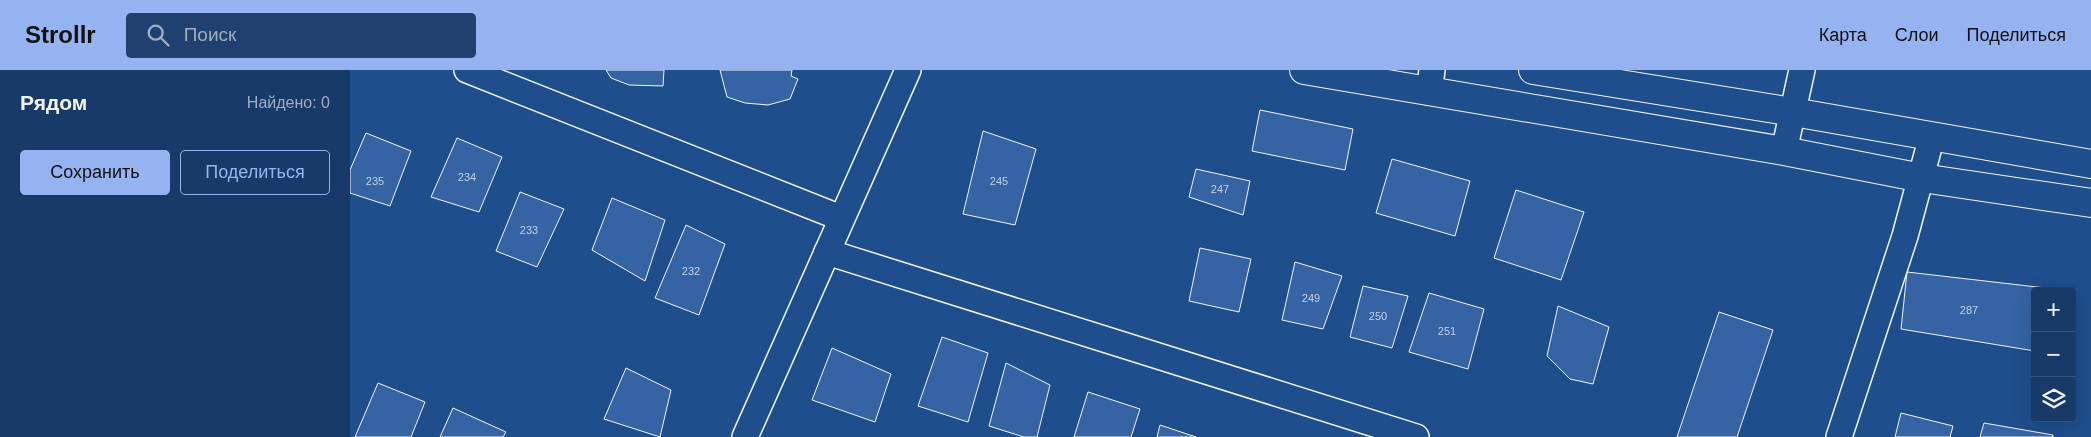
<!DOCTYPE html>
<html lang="ru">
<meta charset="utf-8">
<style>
:root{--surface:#173a69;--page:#20416f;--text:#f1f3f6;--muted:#9eadc0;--line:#36547d;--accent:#95b2f1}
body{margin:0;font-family:Helvetica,sans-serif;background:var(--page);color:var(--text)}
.controls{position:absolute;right:15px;bottom:15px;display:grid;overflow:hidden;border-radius:5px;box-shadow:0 5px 20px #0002}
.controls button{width:45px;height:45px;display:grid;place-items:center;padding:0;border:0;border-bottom:1px solid var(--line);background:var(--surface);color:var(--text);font:25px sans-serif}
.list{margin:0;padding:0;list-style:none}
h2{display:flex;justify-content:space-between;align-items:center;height:65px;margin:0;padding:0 20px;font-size:21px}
h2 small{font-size:16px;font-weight:400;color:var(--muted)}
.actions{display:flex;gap:10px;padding:15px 20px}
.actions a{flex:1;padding:11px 0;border:1px solid var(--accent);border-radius:5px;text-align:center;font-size:18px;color:var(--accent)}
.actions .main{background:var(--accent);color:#111}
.icon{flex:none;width:28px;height:28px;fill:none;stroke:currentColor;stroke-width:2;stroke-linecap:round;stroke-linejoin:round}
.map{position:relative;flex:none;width:1741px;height:367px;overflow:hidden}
header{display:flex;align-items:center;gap:30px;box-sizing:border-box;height:70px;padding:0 25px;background:var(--accent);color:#111}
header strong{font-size:24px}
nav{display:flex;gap:28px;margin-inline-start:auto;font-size:18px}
.search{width:350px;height:45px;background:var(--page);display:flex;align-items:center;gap:12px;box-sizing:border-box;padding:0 18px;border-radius:5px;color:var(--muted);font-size:19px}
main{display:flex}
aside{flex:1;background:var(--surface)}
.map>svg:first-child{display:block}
</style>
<header>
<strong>Strollr</strong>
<div class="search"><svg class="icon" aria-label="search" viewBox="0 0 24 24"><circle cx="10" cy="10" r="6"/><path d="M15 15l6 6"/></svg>Поиск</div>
<nav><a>Карта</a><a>Слои</a><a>Поделиться</a></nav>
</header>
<main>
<aside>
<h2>Рядом<small>Найдено: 0</small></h2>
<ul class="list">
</ul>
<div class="actions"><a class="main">Сохранить</a><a>Поделиться</a></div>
</aside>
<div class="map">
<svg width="1741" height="367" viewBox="0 0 1741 367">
<rect width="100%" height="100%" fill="#1f4e8c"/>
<g fill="#3563a3" stroke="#f2f6ff">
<path d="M256,0H314L313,16L279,15L261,8Z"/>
<path d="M370,0H442L441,6L448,9L440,29L418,35L395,33L377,27Z"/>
<path d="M910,40L1003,59L995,100L902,81Z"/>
<path d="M633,61L686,79L665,155L613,144Z"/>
<path d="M16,63L61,81L40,136L0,123V100Z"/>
<path d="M107,68L152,87L129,142L81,127Z"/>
<path d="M1042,89L1120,111L1105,166L1026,143Z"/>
<path d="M846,99L900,111L893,145L839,127Z"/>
<path d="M1166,120L1234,142L1211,210L1144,188Z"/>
<path d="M170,122L214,139L187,197L146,181Z"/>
<path d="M262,128L315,150L295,211L242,180Z"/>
<path d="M336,155L375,174L349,245L305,228Z"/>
<path d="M850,178L901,189L889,242L839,231Z"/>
<path d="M945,192L992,206L973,259L932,250Z"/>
<path d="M1557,202L1713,220V221H1685V281L1551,259Z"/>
<path d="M1013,216L1058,226L1042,278L1000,267Z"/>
<path d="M1079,223L1134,239L1118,299L1059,282Z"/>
<path d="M1208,236L1259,257L1243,314L1220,309L1197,286Z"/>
<path d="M1369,242L1423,260L1387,367H1327Z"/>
<path d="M592,267L638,283L618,352L568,336Z"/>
<path d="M482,278L541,304L525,352L462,330Z"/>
<path d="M656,293L700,315L687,367H674L639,356Z"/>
<path d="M276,298L321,320L310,367L254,349Z"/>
<path d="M28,313L75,332L61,367H5Z"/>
<path d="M738,322L790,339L781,367H724Z"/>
<path d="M103,338L156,362L153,367H90Z"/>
<path d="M1551,343L1603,356L1600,367H1545Z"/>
<path d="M1634,353L1703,365V367H1630Z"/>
<path d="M810,355L846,367H807Z"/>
</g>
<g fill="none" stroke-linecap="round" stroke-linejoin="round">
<defs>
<g id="minor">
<path d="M117,0L491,148"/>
<path d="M1079,22L1082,0"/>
<path d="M1434,81L1452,0"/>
<path d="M477,182L1066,367"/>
<path d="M395,367L558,0"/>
<path d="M1489,367L1555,166L1582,66"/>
</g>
<g id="tertiary">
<path d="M954,0L1434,81L1572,108L1741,133"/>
<path d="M1183,0L1443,42L1741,94"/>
</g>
</defs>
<use href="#minor" stroke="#f2f6ff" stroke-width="28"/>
<use href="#tertiary" stroke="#f2f6ff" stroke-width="30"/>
<use href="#minor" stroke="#1f4e8c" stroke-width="25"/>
<use href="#tertiary" stroke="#1f4e8c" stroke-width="28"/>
</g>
<g text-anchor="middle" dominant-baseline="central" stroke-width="4" stroke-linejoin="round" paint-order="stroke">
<g font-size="11" fill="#c3d1e8">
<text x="117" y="107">234</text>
<text x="25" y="111">235</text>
<text x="649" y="111">245</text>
<text x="870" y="119">247</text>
<text x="179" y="160">233</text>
<text x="341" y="201">232</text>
<text x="961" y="228">249</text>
<text x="1619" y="240">287</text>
<text x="1028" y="246">250</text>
<text x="1097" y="261">251</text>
</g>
</g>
</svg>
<div class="controls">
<button>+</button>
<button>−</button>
<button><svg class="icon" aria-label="layers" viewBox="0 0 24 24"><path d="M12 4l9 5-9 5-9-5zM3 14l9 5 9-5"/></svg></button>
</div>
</div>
</main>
